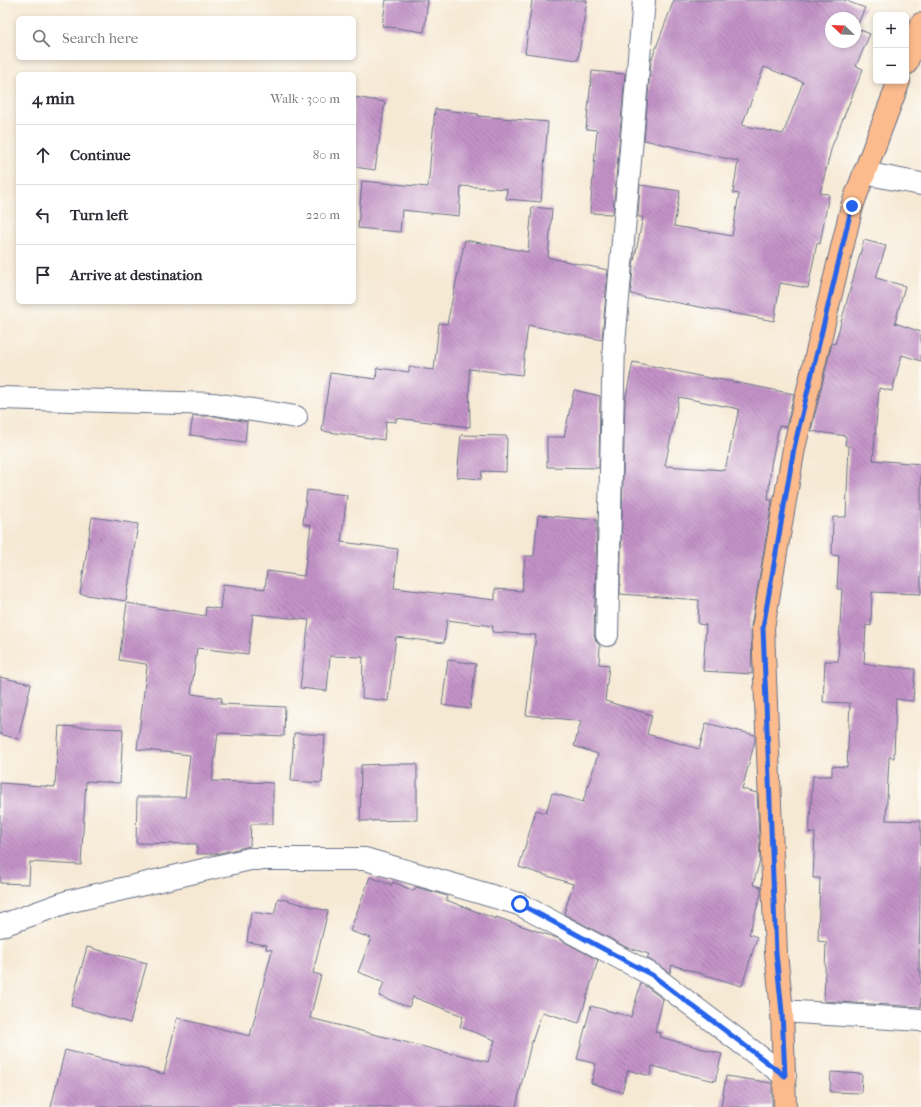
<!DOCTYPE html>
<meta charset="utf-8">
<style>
:root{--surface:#fff;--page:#f7f7f7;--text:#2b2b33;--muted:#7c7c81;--line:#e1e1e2}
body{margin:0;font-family:"IM FELL French Canon",serif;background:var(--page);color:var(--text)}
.controls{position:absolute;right:12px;top:12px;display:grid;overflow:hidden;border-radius:6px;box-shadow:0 2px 6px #0003}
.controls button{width:36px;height:36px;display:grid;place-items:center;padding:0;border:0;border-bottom:1px solid var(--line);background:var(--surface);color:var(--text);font:20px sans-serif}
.compass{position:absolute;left:825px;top:12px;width:36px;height:36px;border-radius:50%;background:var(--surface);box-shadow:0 2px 6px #0003;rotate:293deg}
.stop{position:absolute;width:12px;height:12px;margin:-9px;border:3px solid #2563eb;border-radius:50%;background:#fff}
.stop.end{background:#2563eb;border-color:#fff;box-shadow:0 1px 4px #0008}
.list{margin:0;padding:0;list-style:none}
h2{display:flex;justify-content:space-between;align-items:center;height:52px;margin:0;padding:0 16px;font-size:17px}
h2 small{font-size:13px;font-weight:400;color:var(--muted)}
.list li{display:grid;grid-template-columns:26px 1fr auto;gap:12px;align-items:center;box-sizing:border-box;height:60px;padding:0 16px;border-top:1px solid var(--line)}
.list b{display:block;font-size:15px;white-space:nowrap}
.list em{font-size:13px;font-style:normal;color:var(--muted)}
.icon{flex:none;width:22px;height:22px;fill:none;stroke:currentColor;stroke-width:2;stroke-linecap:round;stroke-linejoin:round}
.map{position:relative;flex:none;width:921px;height:1107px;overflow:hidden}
.search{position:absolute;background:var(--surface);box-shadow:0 2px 6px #0003;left:16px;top:16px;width:340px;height:44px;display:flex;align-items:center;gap:10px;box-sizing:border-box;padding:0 14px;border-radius:6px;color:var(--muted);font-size:15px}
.panel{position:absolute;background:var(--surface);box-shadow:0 2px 6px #0003;left:16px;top:72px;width:340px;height:232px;border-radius:6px}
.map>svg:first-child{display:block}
</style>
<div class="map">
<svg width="921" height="1107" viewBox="0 0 921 1107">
<defs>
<pattern id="building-back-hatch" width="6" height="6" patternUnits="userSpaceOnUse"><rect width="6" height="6" fill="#c392c7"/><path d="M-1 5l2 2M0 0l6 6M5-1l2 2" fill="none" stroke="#9e78a5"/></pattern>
</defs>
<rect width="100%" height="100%" fill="#fdfcf7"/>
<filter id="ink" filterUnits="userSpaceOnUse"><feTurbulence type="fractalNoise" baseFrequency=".025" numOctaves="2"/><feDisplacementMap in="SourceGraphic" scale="8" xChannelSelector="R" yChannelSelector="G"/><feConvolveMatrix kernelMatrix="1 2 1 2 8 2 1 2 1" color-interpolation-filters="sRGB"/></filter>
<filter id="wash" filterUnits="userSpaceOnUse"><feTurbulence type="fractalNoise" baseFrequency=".012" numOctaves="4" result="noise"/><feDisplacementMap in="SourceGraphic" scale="16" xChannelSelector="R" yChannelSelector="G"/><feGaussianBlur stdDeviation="0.9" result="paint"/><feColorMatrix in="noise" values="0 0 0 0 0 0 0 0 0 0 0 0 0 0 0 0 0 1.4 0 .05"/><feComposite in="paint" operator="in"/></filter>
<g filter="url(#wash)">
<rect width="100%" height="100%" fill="#f6e9d4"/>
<g id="blocks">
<g fill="url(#building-back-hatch)" fill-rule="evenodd">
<path d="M386,0H428L424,32L382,26Z"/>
<path d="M532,0H587L578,60L525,53Z"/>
<path d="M674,0H844L865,8L856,28L870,34L856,66L863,69L832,146L820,193L829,194L820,244L817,243L808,288L780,283L774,321L631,294L633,266L643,217H638L640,185L680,191L674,226L732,236L739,194L733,193L738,161L644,140L651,61ZM831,18H855V42H831ZM764,67L803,82L783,134L742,125Z"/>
<path d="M592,71L625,74L613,214L590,213L597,130L586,129Z"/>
<path d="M354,97L385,102L375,170L354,167Z"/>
<path d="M435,109L478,114V116L548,122L541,202L506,199L507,189L461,186L459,216L402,210L400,232L358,228L362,181L428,187Z"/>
<path d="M532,207L552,209L548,257L550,258L608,270L602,340L528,325L522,375L469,369L470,427L396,418V422L386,421L384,440L322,431L330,373L376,379L377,368L409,372V367L434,370L439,323L447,324L465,240L528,252Z"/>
<path d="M864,240L886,246L876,278L905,286L895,323L921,332V361L902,355L892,391L879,388L873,460L921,464V594L872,592L871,626L866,625L864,664L915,669L913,701L896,699L894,758L889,757L886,820L921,821L919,971H921V1007L824,1001L826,942L818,941L820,878H813L815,833H809L813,776H832V766L847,767L850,703L823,702L825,661H838L842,589H837L839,556L832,555L833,517H846L849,446L845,445L846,436L811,431L832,343L835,344Z"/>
<path d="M633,362L713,379V378L794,394L786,427L779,426L771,465L768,500H772L771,508L751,626L752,674L703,671L706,625L698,624L699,600L620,594L625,401ZM679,397L739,409L725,470L665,466Z"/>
<path d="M574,390L600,396L599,468L547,467V437H564Z"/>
<path d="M193,416H214L247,422L245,442L190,435Z"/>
<path d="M461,435L507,436L506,472L482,471L481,479L457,477Z"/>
<path d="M307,490L347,495L341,542L398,549L394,588L495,600V589L522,591L525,556H534L538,515L597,520L594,635L596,641L600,646L599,664L609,665L605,701L652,715L647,734L699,749L706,723L755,735V741L742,789L757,793L760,860L753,885L761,887V894L749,934L757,937L742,986L672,965L670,973L647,958L649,954L626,947L564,914L573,884L519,867L536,810L546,813L552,793L583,802L598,754L574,746L581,721L526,715L536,635L492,632L493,626L447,620L444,643L396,637L388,701L362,698L363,657L330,656L327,691L300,688L309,620L253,614L248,654L197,648L191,694L222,698L221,704L285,707L284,736L218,733L212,781L273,783V824H251L250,846L215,854H197V844L136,843L137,797H185L190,755L137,749L147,667L146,664L119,660L127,603L205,616L206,607L220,609L223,584L265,589L267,571L304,576L311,525L303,524Z"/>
<path d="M92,517L138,524L126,601L80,594Z"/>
<path d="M448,660L476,664L470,709L442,705Z"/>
<path d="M0,677L31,684L18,739L0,734Z"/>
<path d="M59,726L123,729L120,783L86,781L81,865L30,862L29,884L0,883V783L55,787Z"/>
<path d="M294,733L325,735L322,783L291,781Z"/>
<path d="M388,764H417V820L360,821L361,765Z"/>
<path d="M370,877L392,885L393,882L414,891L416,887L444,895L447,896L446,900L496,919V917L557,938L598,960L579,1023L542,1012L530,1048L516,1107H51L65,1050L164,1074L177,1018L250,1036L272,950L266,949L267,945L247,942L251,912L274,915L278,898L328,911L313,973L321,975L310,1018L452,1054L453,1053L488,1062L495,1040L460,1027L463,1016L413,997L409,1007L379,996L384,982L358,972L371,938L350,931Z"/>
<path d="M87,947L147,963L130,1023L71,1006Z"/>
<path d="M641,983L663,999L655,1032L661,1033L660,1037L722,1054L715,1081L652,1066L650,1076L628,1070L622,1092L591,1083L596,1064L577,1059L591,1006L631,1017Z"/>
<path d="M831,1072L862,1074L861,1093L830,1092Z"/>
<path d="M726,1076L772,1083V1107H721Z"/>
</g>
</g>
</g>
<g filter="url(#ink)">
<use href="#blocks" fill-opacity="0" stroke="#687087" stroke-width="1"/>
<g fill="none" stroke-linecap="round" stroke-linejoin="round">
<defs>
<g id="minor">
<path d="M864,173L921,184"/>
<path d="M0,398L215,404L296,417"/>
<path d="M607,635L614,344L644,0"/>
<path d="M0,926L67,902L250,859H365L519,904L652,975L785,1076"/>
<path d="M782,1011L921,1020"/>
</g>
<g id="major">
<path d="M906,64L921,24"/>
<path d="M785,1107L782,1011L776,953L763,628L794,448L852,206L899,81"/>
</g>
</defs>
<use href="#minor" stroke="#687087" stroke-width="24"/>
<use href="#major" stroke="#687087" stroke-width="24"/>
<use href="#minor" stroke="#fff" stroke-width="22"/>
<use href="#major" stroke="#fbbb8d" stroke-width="22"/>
</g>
</g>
<g fill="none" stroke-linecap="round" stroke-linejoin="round" filter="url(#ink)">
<path stroke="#2563eb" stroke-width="5" d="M520,904L652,975L785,1076L782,1012L776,953L763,628L794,448L852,206"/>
</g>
</svg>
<div class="controls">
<button>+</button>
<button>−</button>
</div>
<svg class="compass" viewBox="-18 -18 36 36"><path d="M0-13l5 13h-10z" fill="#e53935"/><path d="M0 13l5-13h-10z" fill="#7c7c81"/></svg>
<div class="stop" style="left:520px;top:904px"></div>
<div class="stop end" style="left:852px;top:206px"></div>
<div class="search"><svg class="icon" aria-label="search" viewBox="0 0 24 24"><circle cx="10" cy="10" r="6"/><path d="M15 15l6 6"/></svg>Search here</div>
<section class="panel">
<h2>4 min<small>Walk · 300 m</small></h2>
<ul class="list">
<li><svg class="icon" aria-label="ahead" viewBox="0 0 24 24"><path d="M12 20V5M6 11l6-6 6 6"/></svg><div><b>Continue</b></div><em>80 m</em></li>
<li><svg class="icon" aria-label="left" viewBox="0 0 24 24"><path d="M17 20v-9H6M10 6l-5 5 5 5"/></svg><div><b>Turn left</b></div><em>220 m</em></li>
<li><svg class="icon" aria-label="arrive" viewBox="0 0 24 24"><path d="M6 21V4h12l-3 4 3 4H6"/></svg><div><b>Arrive at destination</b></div></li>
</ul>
</section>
</div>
